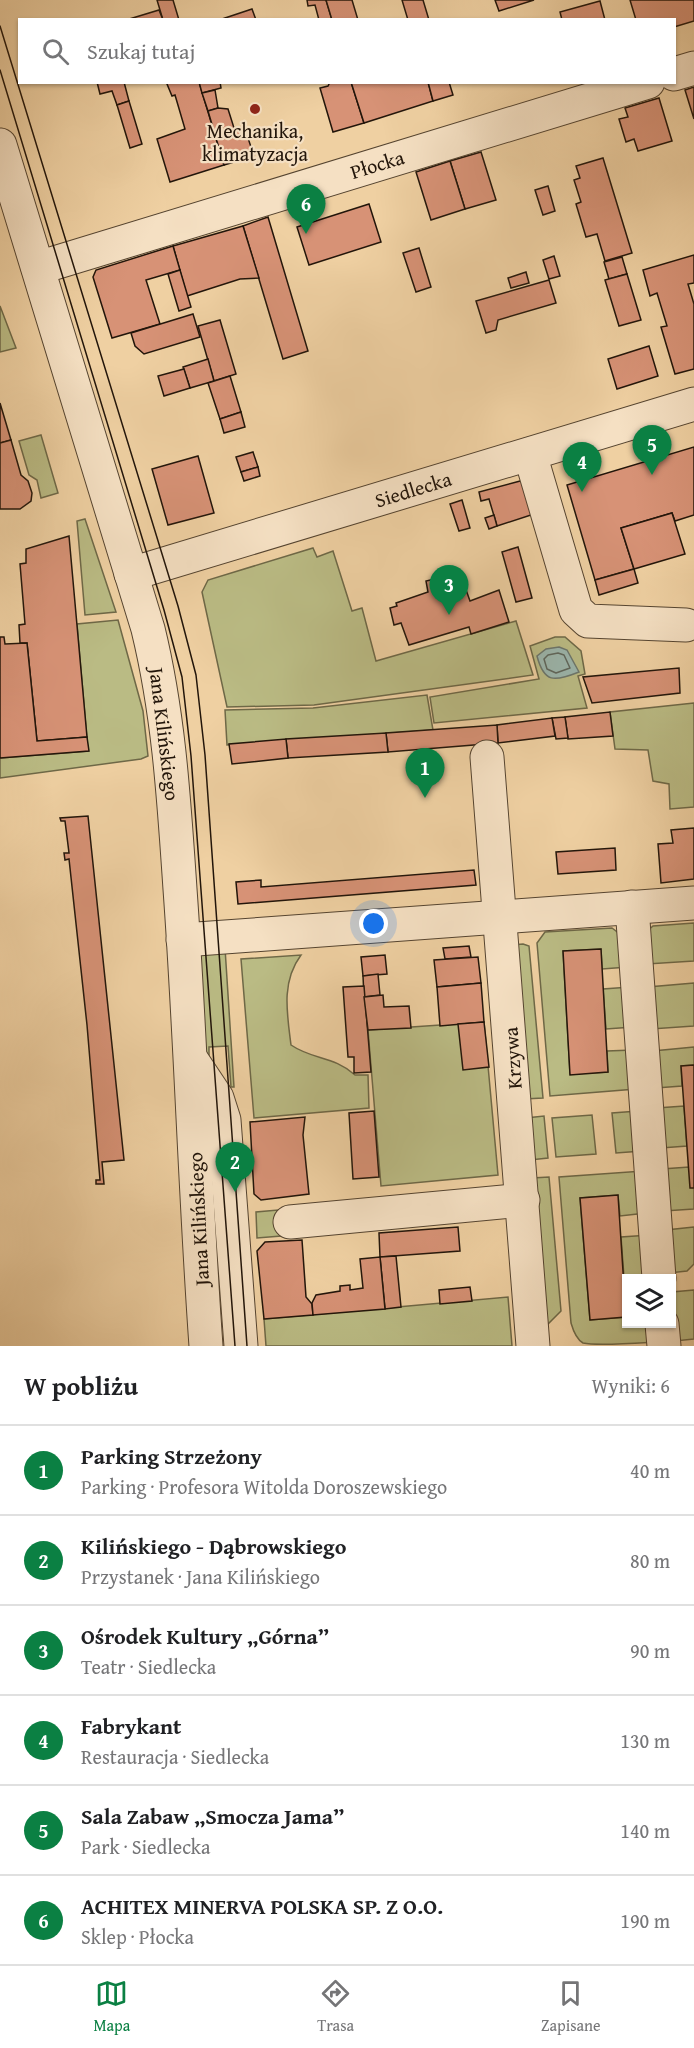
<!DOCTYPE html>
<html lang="pl">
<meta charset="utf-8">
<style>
:root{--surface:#fff;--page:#f6f6f6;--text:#202124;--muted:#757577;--line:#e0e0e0;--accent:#0b8043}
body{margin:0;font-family:"Gentium Book Plus",serif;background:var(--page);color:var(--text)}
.controls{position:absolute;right:18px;bottom:18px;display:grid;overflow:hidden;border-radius:0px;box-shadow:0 2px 4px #0004}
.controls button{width:54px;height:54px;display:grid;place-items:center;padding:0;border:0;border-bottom:2px solid var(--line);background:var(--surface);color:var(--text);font:30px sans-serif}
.you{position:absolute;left:374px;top:924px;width:21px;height:21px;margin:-15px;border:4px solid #fff;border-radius:50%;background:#1a73e8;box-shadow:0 0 0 9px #1a73e833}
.badge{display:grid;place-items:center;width:39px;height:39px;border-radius:50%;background:var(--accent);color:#fff;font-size:20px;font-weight:700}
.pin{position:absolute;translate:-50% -50px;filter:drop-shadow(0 2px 3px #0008)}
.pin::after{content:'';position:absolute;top:32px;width:21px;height:18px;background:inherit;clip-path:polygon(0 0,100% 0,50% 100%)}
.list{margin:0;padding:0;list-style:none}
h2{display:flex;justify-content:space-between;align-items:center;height:78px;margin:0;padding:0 24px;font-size:26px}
h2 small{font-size:20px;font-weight:400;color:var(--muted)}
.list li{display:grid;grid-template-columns:39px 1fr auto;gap:18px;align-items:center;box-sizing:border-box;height:90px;padding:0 24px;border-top:2px solid var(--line)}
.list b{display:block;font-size:22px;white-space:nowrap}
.list p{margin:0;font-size:20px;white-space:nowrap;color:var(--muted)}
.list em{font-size:20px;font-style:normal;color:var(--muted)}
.icon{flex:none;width:33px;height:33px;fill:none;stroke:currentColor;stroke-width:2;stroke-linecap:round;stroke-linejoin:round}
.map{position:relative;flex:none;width:694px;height:1346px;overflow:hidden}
.search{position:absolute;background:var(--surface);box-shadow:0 2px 4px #0004;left:18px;right:18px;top:18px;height:66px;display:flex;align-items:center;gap:15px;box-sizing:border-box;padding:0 21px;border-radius:0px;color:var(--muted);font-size:22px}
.sheet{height:618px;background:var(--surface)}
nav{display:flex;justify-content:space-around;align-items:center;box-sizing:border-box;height:84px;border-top:2px solid var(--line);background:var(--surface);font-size:16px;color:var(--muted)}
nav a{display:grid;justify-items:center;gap:3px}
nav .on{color:var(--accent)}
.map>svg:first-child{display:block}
</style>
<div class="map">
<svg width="694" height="1346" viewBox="0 0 694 1346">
<rect width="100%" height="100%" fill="#efd0a2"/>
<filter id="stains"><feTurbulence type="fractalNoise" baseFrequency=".00333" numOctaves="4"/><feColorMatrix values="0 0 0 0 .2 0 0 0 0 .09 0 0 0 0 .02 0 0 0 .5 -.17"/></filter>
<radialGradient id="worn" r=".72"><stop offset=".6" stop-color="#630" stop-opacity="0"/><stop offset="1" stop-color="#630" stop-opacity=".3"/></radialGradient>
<g fill="#babb84" stroke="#6e6847" stroke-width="1.5">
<path d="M0,306L16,348L0,352Z"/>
<path d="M41,435L58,493L41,498L37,480L29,475L19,441Z"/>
<path d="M85,519L116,612L85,615L77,521Z"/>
<path d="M313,548L317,557L333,551L352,611L362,608L376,661L516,621L533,675L314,705L227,707L202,592L208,580Z"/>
<path d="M118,620L143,711L148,756L141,759L0,778V758L88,751L77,624Z"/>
<path d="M555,637H565L581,651L585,674L578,676L587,708L434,723L430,697L539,679L530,646Z"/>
<path d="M427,695L433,730L227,745L225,710L313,708Z"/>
<path d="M694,703V807L670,809L669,784L653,781L648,750L615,749L610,712Z"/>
<path d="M694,923V961L647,964L645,933L653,926Z"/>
<path d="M612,928L625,938L628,967L602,969L601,949L563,951L570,1074L608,1072L607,1051L633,1050L636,1089L550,1096L537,943L545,932Z"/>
<path d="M523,944L529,946L543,1098L524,1099L512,945Z"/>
<path d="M225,948L234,1087H231L228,1046L209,1047V1058L206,1057L197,955Z"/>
<path d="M301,955C281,982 287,1013 291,1045C313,1060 334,1056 355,1075H368L369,1108L254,1118L241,959Z"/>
<path d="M694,983V1026L651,1029L648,987Z"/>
<path d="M630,987L633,1027L606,1029L603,989Z"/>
<path d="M484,1022L498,1175L381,1186L368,1030Z"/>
<path d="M694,1047V1065L681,1066L682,1086L656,1088L653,1051Z"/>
<path d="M684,1106L687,1146L661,1148L657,1108Z"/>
<path d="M638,1111L642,1151L616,1153L612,1113Z"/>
<path d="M592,1115L596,1154L556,1157L552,1118Z"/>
<path d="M544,1116L548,1158L530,1160L526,1118Z"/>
<path d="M689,1167L694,1188V1209L664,1211L662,1169Z"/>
<path d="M643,1171L646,1213L620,1216L618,1195L580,1198L590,1320L626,1317V1324H654L655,1342C638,1343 598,1346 583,1343C576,1339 573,1330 571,1323L559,1177Z"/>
<path d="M549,1177L561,1311L545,1327L532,1178Z"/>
<path d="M278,1210L281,1236L257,1238L256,1212Z"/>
<path d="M694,1227V1264L687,1271L669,1273L666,1230Z"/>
<path d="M650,1235L653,1275L624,1277L621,1237Z"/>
<path d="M694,1290V1339L675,1341L672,1292Z"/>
<path d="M508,1297L512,1346H266L264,1319Z"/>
</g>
<path fill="#9bb6ad" stroke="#6b766c" stroke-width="1.5" d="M559,647L567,650L579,672C554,682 544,683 537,656L546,649Z"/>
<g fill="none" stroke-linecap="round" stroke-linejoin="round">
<path stroke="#5e665c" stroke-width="1.5" d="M558,653L564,655L570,668L556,673L547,669L544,659L548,655Z"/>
</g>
<g fill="#d79276" stroke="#22150a" stroke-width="1.5">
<path d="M157,0H173L179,20H163Z"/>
<path d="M307,0H326L332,20H319L315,5L308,6Z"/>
<path d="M326,0H352L358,20H332Z"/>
<path d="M402,0H423L429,20H408Z"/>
<path d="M495,0H534L499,11Z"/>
<path d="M630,0H694V21L674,27V20H636Z"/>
<path d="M600,1L605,20H562L560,12Z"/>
<path d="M252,9L256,20H219Z"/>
<path d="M159,10L163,20H126Z"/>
<path d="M97,82H124L129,101L117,105L112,91L100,94Z"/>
<path d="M170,82H199L224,165L170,182L157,139L185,129L175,95L172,96L167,84Z"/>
<path d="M199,82H220L221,88L202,93Z"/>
<path d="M330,82H351L364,123L333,132L320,88L328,86Z"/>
<path d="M351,82H428L433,101L364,123Z"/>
<path d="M428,82H449L453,95L433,101Z"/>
<path d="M694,87V119L685,90Z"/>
<path d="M215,90L218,108L208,111L202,93Z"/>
<path d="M659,98L672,141L638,151L634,139L626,142L619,119L628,117L625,108Z"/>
<path d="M129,101L142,144L130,148L117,105Z"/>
<path d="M218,108L228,109L234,128L244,126L254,156L224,165L208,111Z"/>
<path d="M481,152L496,200L465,209L450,161Z"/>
<path d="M603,158L632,253L605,261L597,234L586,237L576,204L581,202L574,180L580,178L576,166Z"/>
<path d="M450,161L465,209L431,220L416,172Z"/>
<path d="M548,186L555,211L543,215L535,190Z"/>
<path d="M369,204L381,242L309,265L297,227Z"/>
<path d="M268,217L308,351L283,359L243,226Z"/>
<path d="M243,226L259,278L240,279L187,296L173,246Z"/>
<path d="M173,246L180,270L146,280L160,324L112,338L93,277L96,270Z"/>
<path d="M419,248L431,287L416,292L403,253Z"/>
<path d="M694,255V283L688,284L694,304V369L675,374L661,327L667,326L657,293L650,296L643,270Z"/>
<path d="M554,256L560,276L549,279L543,260Z"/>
<path d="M622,257L627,274L609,279L604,262Z"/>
<path d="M180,270L191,307L179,311L168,274Z"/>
<path d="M526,272L529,283L511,288L508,278Z"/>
<path d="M627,274L641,320L619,326L605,280Z"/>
<path d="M549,280L556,303L498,320L496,330L486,333L476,301Z"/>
<path d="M193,314L200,337L144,354L135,346L131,333Z"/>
<path d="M220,320L236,374L214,381L198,326Z"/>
<path d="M649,346L658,376L617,389L608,359Z"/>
<path d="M208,359L214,381L190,388L183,367Z"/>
<path d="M184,369L190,388L164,396L158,376Z"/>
<path d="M230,376L241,412L220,419L208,383Z"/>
<path d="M0,403L11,440L0,443Z"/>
<path d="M241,412L245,427L224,433L220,419Z"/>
<path d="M11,440L21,475L28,481L32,493L31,501L20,509H0V443Z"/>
<path d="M694,447V515L675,521L672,513L621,528L634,569L595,580L567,485Z"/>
<path d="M253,452L258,467L241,472L236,457Z"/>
<path d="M198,456L214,513L168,525L152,469Z"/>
<path d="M258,467L260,476L244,481L241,472Z"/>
<path d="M524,480L534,514L497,526L489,499L481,501L479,492Z"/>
<path d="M462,500L470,528L459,531L450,504Z"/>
<path d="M672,513L685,554L634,569L621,528Z"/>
<path d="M494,515L497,526L489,529L485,518Z"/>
<path d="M69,536L87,737L37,741L27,643H20L19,625L25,624L20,564L26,563V549Z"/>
<path d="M518,547L532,598L516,602L502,552Z"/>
<path d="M634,569L638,583L599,595L595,580Z"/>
<path d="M460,573L470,601L499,590L509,622L471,634L469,627L409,645L401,623L394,625L390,608L397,606L396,603L428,592L426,581Z"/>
<path d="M0,637H4L5,644L27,643L37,741L87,737L89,751L0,758Z"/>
<path d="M679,668L680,693L592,703L583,677Z"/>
<path d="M610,712L613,736L568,739L565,717Z"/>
<path d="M565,717L568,738L556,739L552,718Z"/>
<path d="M552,718L555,736L498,743L497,725Z"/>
<path d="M497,725L498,743L388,752L386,733Z"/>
<path d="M386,733L388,752L288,758L286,739Z"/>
<path d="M286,739L288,758L232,764L229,744Z"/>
<path d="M88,816L124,1160L102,1162L104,1184H96V1180H100L87,1025L69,859L65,860L64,853H69L65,821H61L60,818Z"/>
<path d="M694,828V879L661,883L658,844L673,843L671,830Z"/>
<path d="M615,848L616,870L558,874L556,852Z"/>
<path d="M474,870L476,885L238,904L236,882L261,880V887Z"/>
<path d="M469,946L471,957L445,959L443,948Z"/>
<path d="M601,949L608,1072L570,1075L563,951Z"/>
<path d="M385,955L387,974L363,976L361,957Z"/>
<path d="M478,957L481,983L437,987L434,960Z"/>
<path d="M378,974L380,995L364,997L363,976Z"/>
<path d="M481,983L484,1022L440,1026L437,987Z"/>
<path d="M364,986L371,1072L354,1073V1057H348L343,987Z"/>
<path d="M383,995L384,1007L409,1006L411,1028L368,1030L364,997Z"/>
<path d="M484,1022L489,1067L463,1070L458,1024Z"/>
<path d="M694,1065V1188H690L681,1066Z"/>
<path d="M374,1111L379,1177L353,1179L349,1113Z"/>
<path d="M305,1117L303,1135L309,1194L261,1200L254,1194L250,1122Z"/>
<path d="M618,1195L626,1317L590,1320L580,1198Z"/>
<path d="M458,1227L460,1251L380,1257L379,1233Z"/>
<path d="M302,1240L306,1297L312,1304L313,1315L264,1319L257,1251L265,1242Z"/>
<path d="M396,1256L401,1307L385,1309L380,1257Z"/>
<path d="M380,1257L385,1309L313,1315L312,1303L316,1295L340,1291V1286L350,1285V1290L363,1288L360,1259Z"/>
<path d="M470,1287L472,1301L440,1304L439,1290Z"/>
</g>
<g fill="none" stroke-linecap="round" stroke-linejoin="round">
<defs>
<g id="minor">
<path d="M674,74L694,68"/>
<path d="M0,145L148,629C169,715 174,801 180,889C191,1041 195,1194 206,1346"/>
<path d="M38,268L648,82"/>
<path d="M530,454L576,610L588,621L686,625"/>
<path d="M131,574L694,404"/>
<path d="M487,757L533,1346"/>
<path d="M632,907L659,1278"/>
<path d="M183,940L694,903"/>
<path d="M191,1059L217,1098L224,1120L241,1346"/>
<path d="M290,1222L523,1200"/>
<path d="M662,1324L664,1346"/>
</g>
</defs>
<use href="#minor" stroke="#554430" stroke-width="35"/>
<use href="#minor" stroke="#f5e0c3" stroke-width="33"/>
<g stroke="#22150a" stroke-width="1.5">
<path d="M0,26L178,606L196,675L205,755L247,1346"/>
<path d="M0,70L164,610L182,677L191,756L235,1346"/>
</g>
</g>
<circle fill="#8f2418" stroke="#f5e0c3" stroke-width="2" cx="255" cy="109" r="6"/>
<g text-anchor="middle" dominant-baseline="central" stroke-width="4.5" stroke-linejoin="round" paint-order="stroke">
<g font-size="20" fill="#22150a" stroke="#f5e0c3">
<text x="255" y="130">Mechanika,<tspan x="255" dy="23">klimatyzacja</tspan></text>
</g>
<g font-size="20" fill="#22150a" stroke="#f5e0c3">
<text transform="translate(377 164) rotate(-17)">Płocka</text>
<text transform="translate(413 489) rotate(-17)">Siedlecka</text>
<text transform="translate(165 734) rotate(83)">Jana Kilińskiego</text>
<text transform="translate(512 1058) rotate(-94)">Krzywa</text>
<text transform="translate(198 1219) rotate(-93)">Jana Kilińskiego</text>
</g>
</g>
<rect width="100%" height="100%" filter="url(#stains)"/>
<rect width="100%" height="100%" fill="url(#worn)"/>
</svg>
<div class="controls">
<button><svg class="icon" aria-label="layers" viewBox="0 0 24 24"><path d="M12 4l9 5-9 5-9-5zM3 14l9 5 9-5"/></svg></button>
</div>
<div class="you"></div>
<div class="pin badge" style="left:425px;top:798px">1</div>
<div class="pin badge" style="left:235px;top:1192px">2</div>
<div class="pin badge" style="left:449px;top:615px">3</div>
<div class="pin badge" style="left:582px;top:492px">4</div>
<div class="pin badge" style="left:652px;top:475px">5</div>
<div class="pin badge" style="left:306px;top:234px">6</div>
<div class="search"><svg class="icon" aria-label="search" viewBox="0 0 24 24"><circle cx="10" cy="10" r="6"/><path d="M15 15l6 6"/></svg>Szukaj tutaj</div>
</div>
<section class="sheet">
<h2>W pobliżu<small>Wyniki: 6</small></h2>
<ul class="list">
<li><span class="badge">1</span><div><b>Parking Strzeżony</b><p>Parking · Profesora Witolda Doroszewskiego</p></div><em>40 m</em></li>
<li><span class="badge">2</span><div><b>Kilińskiego - Dąbrowskiego</b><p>Przystanek · Jana Kilińskiego</p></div><em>80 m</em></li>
<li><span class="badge">3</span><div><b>Ośrodek Kultury „Górna”</b><p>Teatr · Siedlecka</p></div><em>90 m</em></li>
<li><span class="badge">4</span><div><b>Fabrykant</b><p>Restauracja · Siedlecka</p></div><em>130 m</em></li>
<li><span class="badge">5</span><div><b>Sala Zabaw „Smocza Jama”</b><p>Park · Siedlecka</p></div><em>140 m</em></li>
<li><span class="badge">6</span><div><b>ACHITEX MINERVA POLSKA SP. Z O.O.</b><p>Sklep · Płocka</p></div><em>190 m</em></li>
</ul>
</section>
<nav>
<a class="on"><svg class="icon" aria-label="map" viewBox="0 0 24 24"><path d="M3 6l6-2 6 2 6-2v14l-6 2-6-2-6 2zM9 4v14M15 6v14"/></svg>Mapa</a>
<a><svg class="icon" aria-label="directions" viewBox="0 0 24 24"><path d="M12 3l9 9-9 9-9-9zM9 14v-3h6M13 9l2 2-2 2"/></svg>Trasa</a>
<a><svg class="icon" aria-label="saved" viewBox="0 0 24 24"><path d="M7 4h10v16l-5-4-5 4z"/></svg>Zapisane</a>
</nav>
